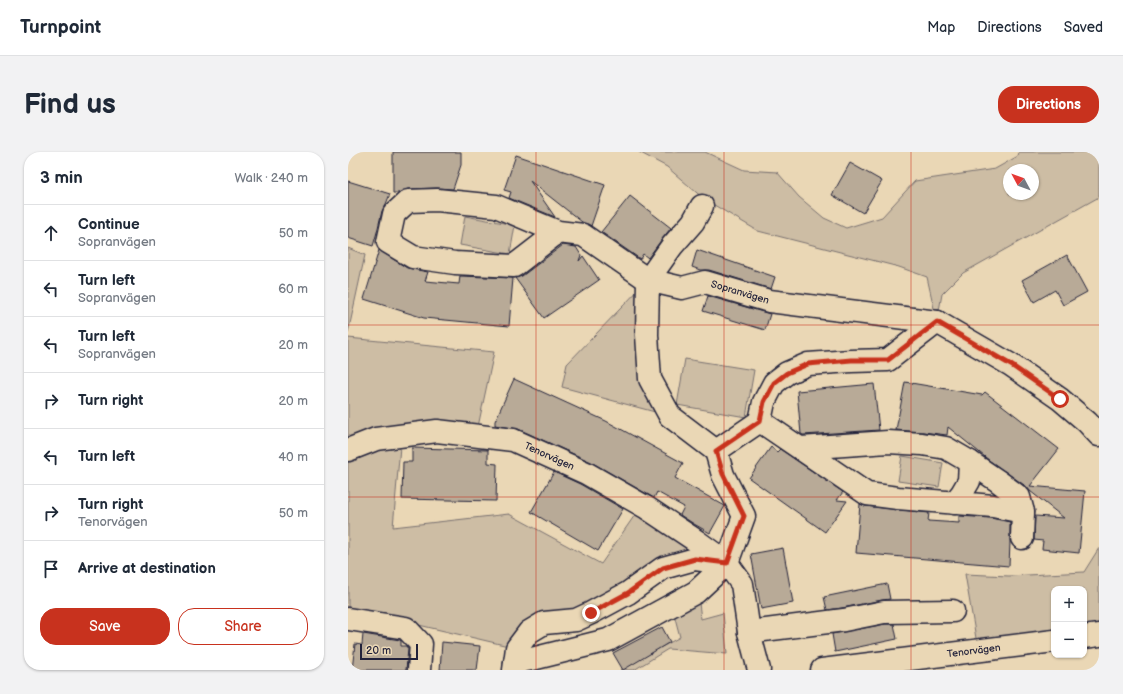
<!DOCTYPE html>
<meta charset="utf-8">
<style>
:root{--surface:#fff;--page:#f2f2f3;--text:#1f2937;--muted:#747a83;--line:#e0e1e3;--accent:#c8321e}
body{margin:0;font-family:"Balsamiq Sans",sans-serif;background:var(--page);color:var(--text)}
.controls{position:absolute;right:12px;bottom:12px;display:grid;overflow:hidden;border-radius:8px;box-shadow:0 1px 3px #0004}
.controls button{width:36px;height:36px;display:grid;place-items:center;padding:0;border:0;border-bottom:1px solid var(--line);background:var(--surface);color:var(--text);font:20px sans-serif}
.compass{position:absolute;left:655px;top:12px;width:36px;height:36px;border-radius:50%;background:var(--surface);box-shadow:0 1px 3px #0004;rotate:311deg}
.scale{position:absolute;left:12px;bottom:10px;width:58px;box-sizing:border-box;padding-left:4px;border:2px solid #22223b;border-top:0;font-size:11px;line-height:14px;white-space:nowrap;color:#22223b;-webkit-text-stroke:3px #ead7b5;paint-order:stroke}
.stop{position:absolute;width:12px;height:12px;margin:-9px;border:3px solid #c8321e;border-radius:50%;background:#fff}
.stop.end{background:#c8321e;border-color:#fff;box-shadow:0 1px 4px #0008}
.list{margin:0;padding:0;list-style:none}
h2{display:flex;justify-content:space-between;align-items:center;height:52px;margin:0;padding:0 16px;font-size:17px}
h2 small{font-size:13px;font-weight:400;color:var(--muted)}
.list li{display:grid;grid-template-columns:26px 1fr auto;gap:12px;align-items:center;box-sizing:border-box;height:56px;padding:0 16px;border-top:1px solid var(--line)}
.list b{display:block;font-size:15px;white-space:nowrap}
.list p{margin:0;font-size:13px;white-space:nowrap;color:var(--muted)}
.list em{font-size:13px;font-style:normal;color:var(--muted)}
.actions{display:flex;gap:8px;padding:12px 16px}
.actions a{flex:1;padding:9px 0;border:1px solid var(--accent);border-radius:16px;text-align:center;font-size:14px;color:var(--accent)}
.actions .main{background:var(--accent);color:#fff}
.icon{flex:none;width:22px;height:22px;fill:none;stroke:currentColor;stroke-width:2;stroke-linecap:round;stroke-linejoin:round}
.map{position:relative;flex:none;width:751px;height:518px;overflow:hidden;border-radius:16px}
header{display:flex;align-items:center;gap:24px;box-sizing:border-box;height:56px;padding:0 20px;background:var(--surface);border-bottom:1px solid var(--line)}
header strong{font-size:19px}
nav{display:flex;gap:22px;margin-inline-start:auto;font-size:14px}
.intro{display:flex;align-items:center;justify-content:space-between;box-sizing:border-box;height:96px;padding:0 24px}
h1{margin:0;font-size:28px}
.button{padding:10px 18px;border-radius:16px;background:var(--accent);color:#fff;font-size:14px;font-weight:700}
main{display:flex;gap:24px;padding:0 24px}
aside{flex:1;background:var(--surface);border-radius:16px;box-shadow:0 1px 3px #0004}
.map>svg:first-child{display:block}
</style>
<header>
<strong>Turnpoint</strong>
<nav><a>Map</a><a>Directions</a><a>Saved</a></nav>
</header>
<div class="intro"><h1>Find us</h1><a class="button">Directions</a></div>
<main>
<aside>
<h2>3 min<small>Walk · 240 m</small></h2>
<ul class="list">
<li><svg class="icon" aria-label="ahead" viewBox="0 0 24 24"><path d="M12 20V5M6 11l6-6 6 6"/></svg><div><b>Continue</b><p>Sopranvägen</p></div><em>50 m</em></li>
<li><svg class="icon" aria-label="left" viewBox="0 0 24 24"><path d="M17 20v-9H6M10 6l-5 5 5 5"/></svg><div><b>Turn left</b><p>Sopranvägen</p></div><em>60 m</em></li>
<li><svg class="icon" aria-label="left" viewBox="0 0 24 24"><path d="M17 20v-9H6M10 6l-5 5 5 5"/></svg><div><b>Turn left</b><p>Sopranvägen</p></div><em>20 m</em></li>
<li><svg class="icon" aria-label="right" viewBox="0 0 24 24"><path d="M7 20v-9h11M14 6l5 5-5 5"/></svg><div><b>Turn right</b></div><em>20 m</em></li>
<li><svg class="icon" aria-label="left" viewBox="0 0 24 24"><path d="M17 20v-9H6M10 6l-5 5 5 5"/></svg><div><b>Turn left</b></div><em>40 m</em></li>
<li><svg class="icon" aria-label="right" viewBox="0 0 24 24"><path d="M7 20v-9h11M14 6l5 5-5 5"/></svg><div><b>Turn right</b><p>Tenorvägen</p></div><em>50 m</em></li>
<li><svg class="icon" aria-label="arrive" viewBox="0 0 24 24"><path d="M6 21V4h12l-3 4 3 4H6"/></svg><div><b>Arrive at destination</b></div></li>
</ul>
<div class="actions"><a class="main">Save</a><a>Share</a></div>
</aside>
<div class="map">
<svg width="751" height="518" viewBox="0 0 751 518">
<rect width="100%" height="100%" fill="#ead7b5"/>
<filter id="ink" filterUnits="userSpaceOnUse"><feTurbulence type="fractalNoise" baseFrequency=".025" numOctaves="2"/><feDisplacementMap in="SourceGraphic" scale="8" xChannelSelector="R" yChannelSelector="G"/><feConvolveMatrix kernelMatrix="1 2 1 2 8 2 1 2 1" color-interpolation-filters="sRGB"/></filter>
<g filter="url(#ink)">
<g fill="#cdbda4" stroke="#787070" fill-rule="evenodd">
<path d="M291,0H357L396,18L429,20L451,45L476,66L498,76L534,65L567,29L647,17L670,4L671,0H751V45L615,121L594,142L589,170L579,125L551,115L410,79L356,47L319,15ZM661,18H685V42H661Z"/>
<path d="M117,64L167,73L162,102L112,93Z"/>
<path d="M0,96L17,103L0,181Z"/>
<path d="M300,128L299,183L322,264L214,235L219,212Z"/>
<path d="M0,186L146,200L128,284L53,283L45,375L161,362L253,412L289,360L350,390L347,407L169,496L58,470L4,462L0,454Z"/>
<path d="M337,207L406,218L398,265L329,253Z"/>
<path d="M554,304L595,311L591,335L550,329Z"/>
<path d="M751,396V483L736,485V437H706V489L630,498L617,422L661,424L736,420Z"/>
<path d="M351,451L353,467L375,461L379,502L320,497L286,518H272L332,485L326,462Z"/>
</g>
<g fill="#b8aa97" stroke="#22223b">
<path d="M45,0H113V13L105,37L89,36L60,37L51,41H45Z"/>
<path d="M168,3L257,33L243,74L234,70L182,29L207,65L161,46L163,40L156,38Z"/>
<path d="M502,11L534,29L515,61L484,43Z"/>
<path d="M0,29L42,42L38,52L34,59L29,80L25,94L0,86Z"/>
<path d="M282,44L323,76L314,87L300,106L295,102L292,107L253,80Z"/>
<path d="M215,93L228,95L233,103L231,109L235,104L251,128L196,166L167,126L174,124Z"/>
<path d="M31,98L59,116L80,120L77,129L111,132L112,124L165,126L161,174L76,166L16,147Z"/>
<path d="M349,98L427,125L423,137L361,118H352L344,115Z"/>
<path d="M719,103L739,140L715,153L707,138L686,150L674,128Z"/>
<path d="M360,144L422,162L417,178L355,159Z"/>
<path d="M166,227L258,269L335,311L327,326L377,354L362,381L346,372L332,363L336,355L309,340L306,346L243,310L170,277L147,273V269Z"/>
<path d="M557,230L634,243L637,240L711,297L682,334L737,339L731,401L694,397L695,389L686,388L687,364L716,366L682,339L679,335L642,309L600,275L599,283L575,280L548,278Z"/>
<path d="M526,232L531,278L455,283L453,282L449,239Z"/>
<path d="M423,295L429,300L432,297L495,340L489,348L499,349L477,380L401,326Z"/>
<path d="M64,296L140,298V311L149,312L148,349L54,347L55,310H64Z"/>
<path d="M206,320L232,332L275,357L250,399L183,360Z"/>
<path d="M512,352L517,354L581,361L580,369L611,371V364L643,366L662,370V390L661,414L508,401Z"/>
<path d="M435,396L445,451L413,457L403,402Z"/>
<path d="M539,432L542,447L534,448L494,456L479,458L476,445Z"/>
<path d="M537,472H546L549,487L487,500L484,482Z"/>
<path d="M314,475L322,490L275,518L265,501Z"/>
<path d="M15,482L52,488L53,489V494H58L60,497L58,518H4L7,492L14,493Z"/>
<path d="M94,490L132,494L129,518H92Z"/>
</g>
<g fill="none" stroke-linecap="round" stroke-linejoin="round">
<defs>
<g id="minor">
<path d="M354,54L345,70L324,94L300,128L299,183L302,227L322,264L368,299L375,323L396,364L379,411"/>
<path id="s1" d="M210,80L166,114L107,111L65,105L40,90L46,62L60,49L89,48L148,54L210,80L235,83L300,128L334,136L357,130L421,149L589,170L663,213L712,247L739,270L751,283"/>
<path d="M589,170L540,208L503,209L460,212L439,221L426,231L416,250L412,269L519,342L550,346L645,354L675,360"/>
<path d="M453,296L540,290L574,292L598,296L622,310L650,329L671,345L675,360L674,386"/>
<path id="s2" d="M0,298L28,287L89,279L165,288L238,321L299,356L350,390L379,411"/>
<path d="M368,299L412,269"/>
<path d="M606,351L614,341L621,329L622,310"/>
<path d="M0,467L58,476L73,492L71,518"/>
<path d="M401,480L496,468L536,460L605,459"/>
<path d="M736,485L751,483"/>
<path d="M167,510L184,507L260,488L348,440L379,411L394,432L401,480L411,518"/>
<path d="M166,518L169,496L181,480L196,471L228,468L243,461L280,441L315,416L347,407L378,411"/>
<path id="s3" d="M474,518L706,489"/>
</g>
</defs>
<use href="#minor" stroke="#22223b" stroke-width="25"/>
<use href="#minor" stroke="#ead7b5" stroke-width="22"/>
</g>
</g>
<g fill="none" stroke-linecap="round" stroke-linejoin="round" filter="url(#ink)">
<path stroke="#c8321e" stroke-width="5" d="M243,461L280,441L315,416L347,407L379,411L396,364L375,322L368,299L412,269L416,250L426,231L439,221L460,212L503,208H540L589,170L663,213L712,247"/>
</g>
<path fill="none" stroke="#c8321e" stroke-width="1" stroke-opacity="0.55" d="M188,0V518M376,0V518M563,0V518M0,173H751M0,345H751"/>
<g text-anchor="middle" dominant-baseline="central" stroke-width="4" stroke-linejoin="round" paint-order="stroke">
<g font-size="10" fill="#22223b" stroke="#ead7b5">
<text stroke="none"><textPath href="#s1" startOffset="589">Sopranvägen</textPath></text>
<text stroke="none"><textPath href="#s2" startOffset="208">Tenorvägen</textPath></text>
<text stroke="none"><textPath href="#s3" startOffset="153">Tenorvägen</textPath></text>
</g>
</g>
</svg>
<div class="controls">
<button>+</button>
<button>−</button>
</div>
<svg class="compass" viewBox="-18 -18 36 36"><path d="M0-13l5 13h-10z" fill="#e53935"/><path d="M0 13l5-13h-10z" fill="#747a83"/></svg>
<div class="scale">20 m</div>
<div class="stop" style="left:712px;top:247px"></div>
<div class="stop end" style="left:243px;top:461px"></div>
</div>
</main>
